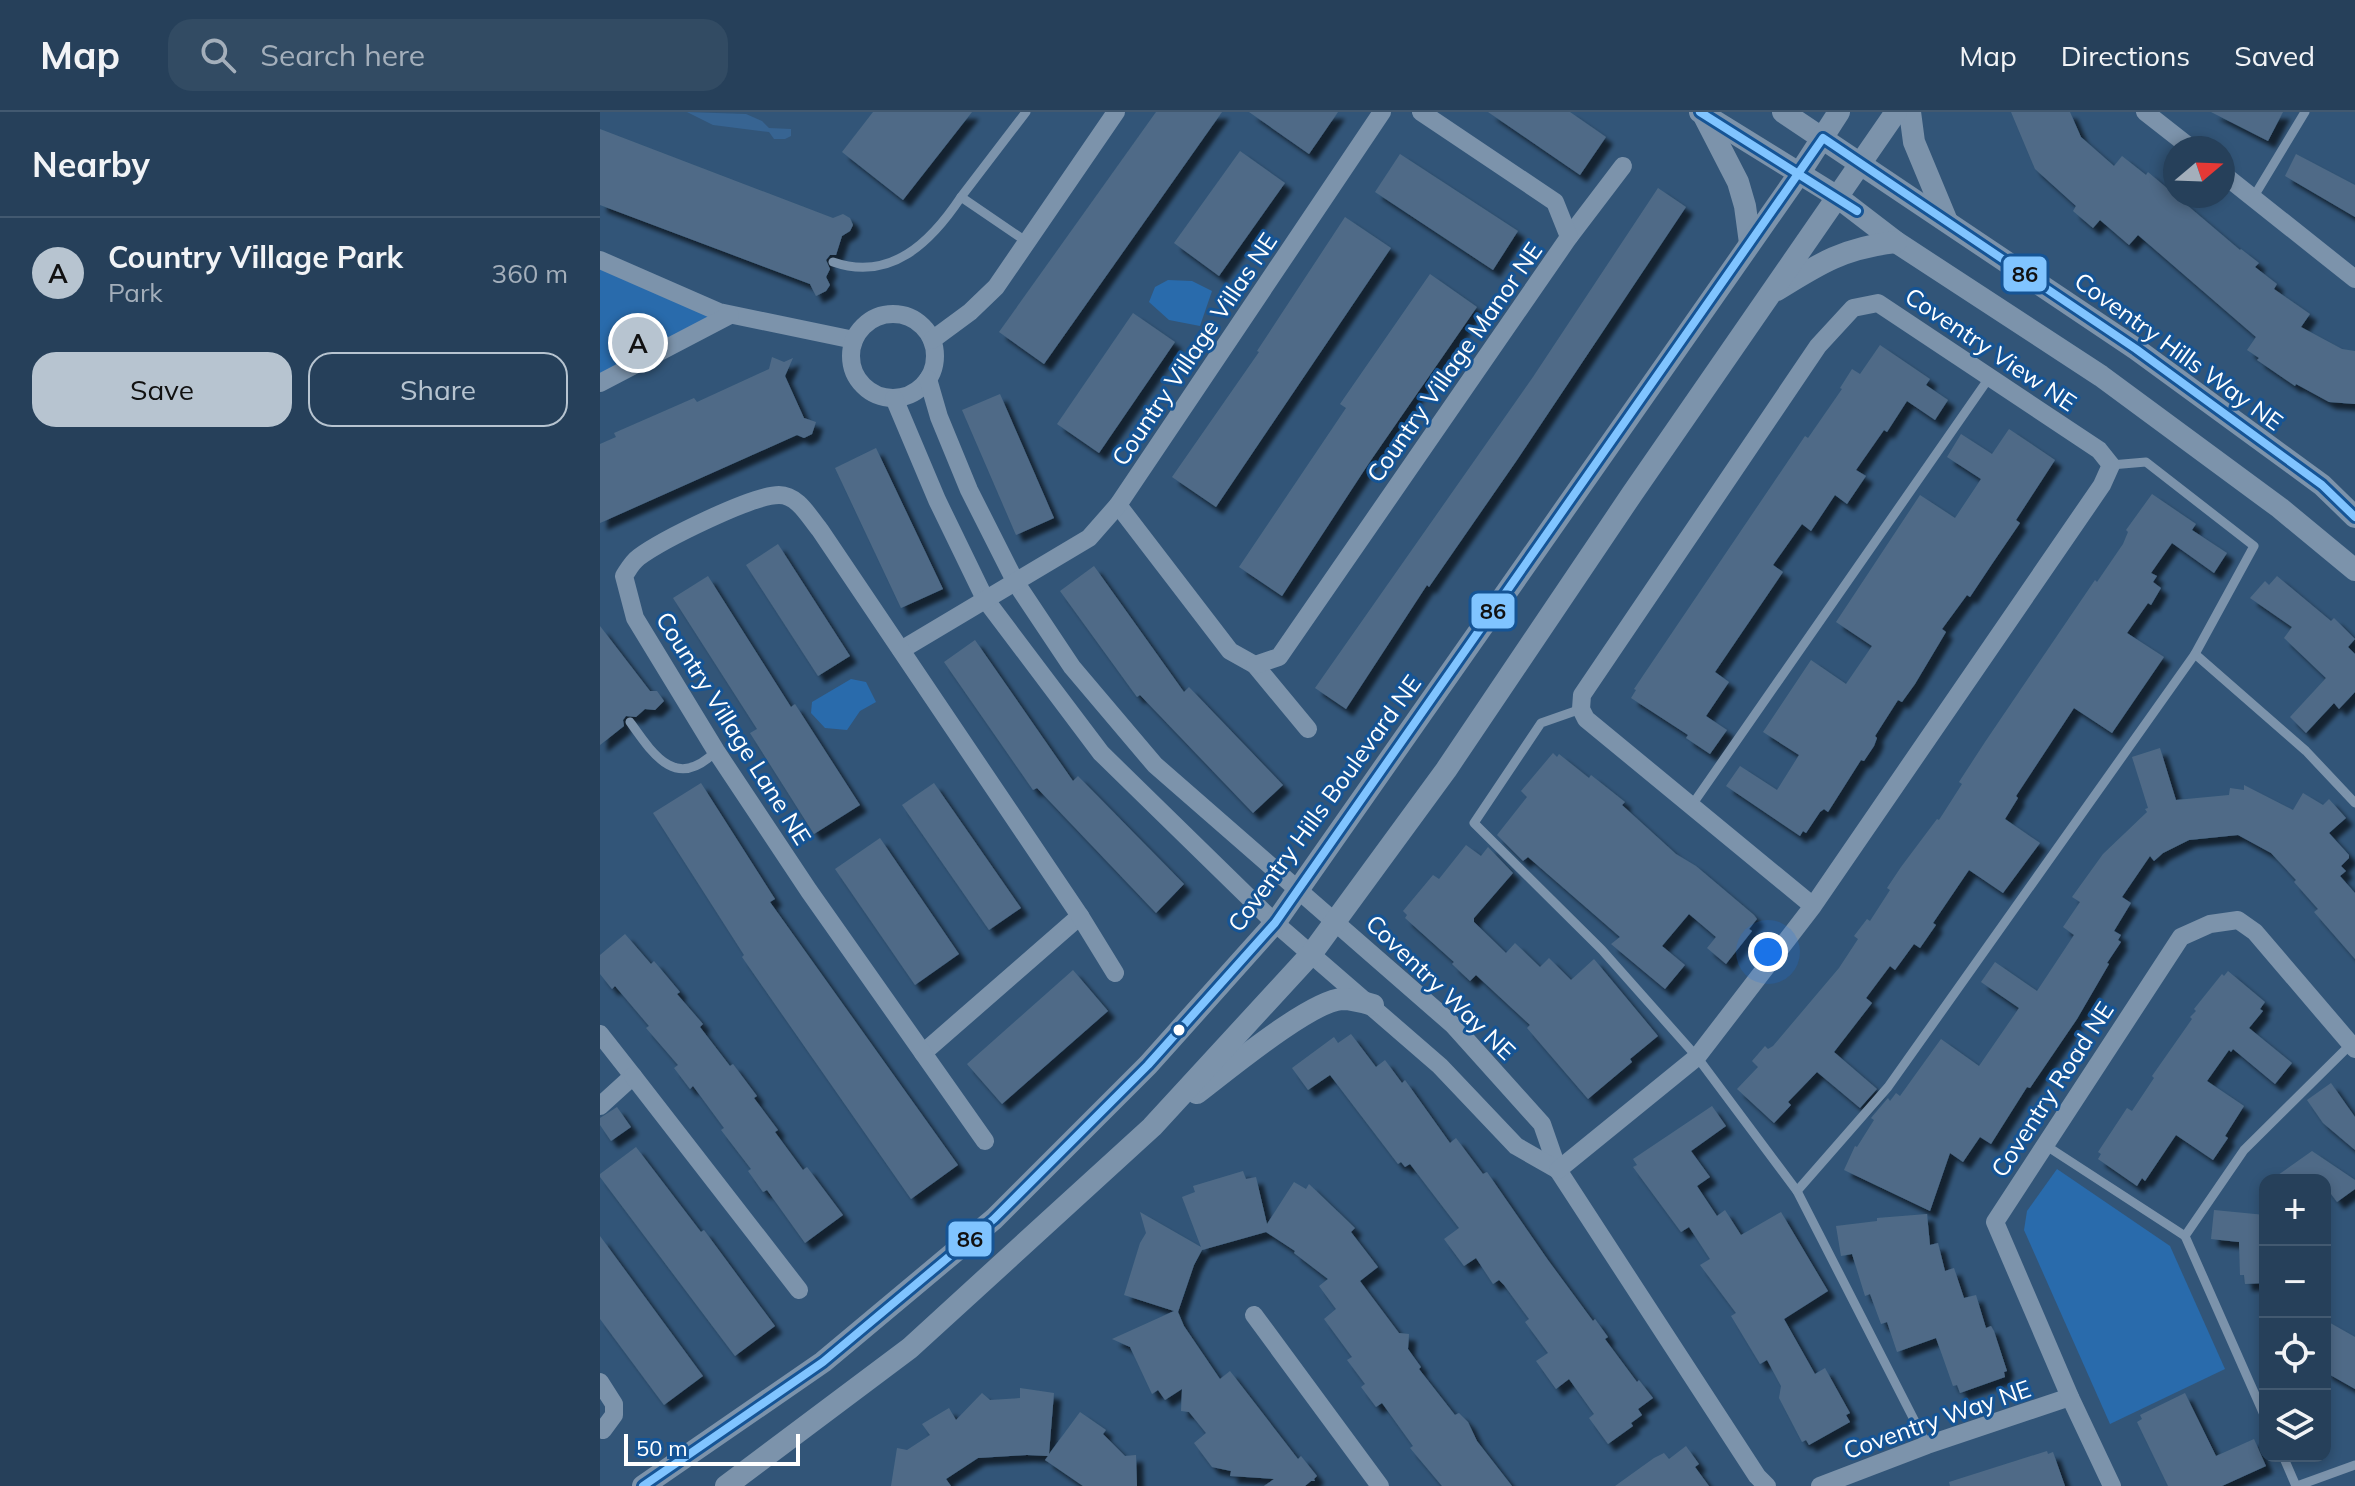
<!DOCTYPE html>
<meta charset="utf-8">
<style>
:root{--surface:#26405a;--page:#324b63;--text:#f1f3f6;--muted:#a4afbb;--line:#425970;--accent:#b7c4d0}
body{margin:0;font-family:Mulish,sans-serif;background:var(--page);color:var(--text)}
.controls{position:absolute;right:24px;bottom:24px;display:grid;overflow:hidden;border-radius:16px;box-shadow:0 4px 12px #0003}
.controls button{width:72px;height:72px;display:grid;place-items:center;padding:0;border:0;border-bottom:2px solid var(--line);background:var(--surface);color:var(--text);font:40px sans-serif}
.compass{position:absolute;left:1563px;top:24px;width:72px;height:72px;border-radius:50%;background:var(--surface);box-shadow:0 4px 12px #0003;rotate:71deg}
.scale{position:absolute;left:24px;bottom:20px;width:176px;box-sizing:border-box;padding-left:8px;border:4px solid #fff;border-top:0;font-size:22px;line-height:28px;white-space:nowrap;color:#fff;-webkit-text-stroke:6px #155495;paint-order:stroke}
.you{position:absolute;left:1168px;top:840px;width:28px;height:28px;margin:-20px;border:6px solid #fff;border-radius:50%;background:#1a73e8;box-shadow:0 0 0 12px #1a73e833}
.badge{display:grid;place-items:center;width:52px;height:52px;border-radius:50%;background:var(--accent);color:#111;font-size:26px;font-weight:700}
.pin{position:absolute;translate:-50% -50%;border:4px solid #fff;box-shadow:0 2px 8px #0006}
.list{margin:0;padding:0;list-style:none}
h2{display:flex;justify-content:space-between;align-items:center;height:104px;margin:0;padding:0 32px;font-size:34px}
h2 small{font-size:26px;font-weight:400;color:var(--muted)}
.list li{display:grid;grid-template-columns:52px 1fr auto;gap:24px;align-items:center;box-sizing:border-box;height:112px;padding:0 32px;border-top:2px solid var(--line)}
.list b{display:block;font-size:30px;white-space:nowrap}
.list p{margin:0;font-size:26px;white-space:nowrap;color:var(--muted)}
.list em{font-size:26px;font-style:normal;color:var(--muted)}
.actions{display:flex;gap:16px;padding:24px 32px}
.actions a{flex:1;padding:18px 0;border:2px solid var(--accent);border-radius:24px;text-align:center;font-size:28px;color:var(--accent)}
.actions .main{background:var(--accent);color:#111}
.icon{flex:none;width:44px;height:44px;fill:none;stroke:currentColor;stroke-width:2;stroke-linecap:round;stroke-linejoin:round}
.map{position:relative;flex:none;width:1755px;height:1374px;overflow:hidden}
header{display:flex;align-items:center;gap:48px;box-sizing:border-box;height:112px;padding:0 40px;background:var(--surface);border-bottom:2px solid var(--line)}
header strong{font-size:38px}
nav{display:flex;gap:44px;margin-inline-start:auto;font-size:28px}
.search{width:560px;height:72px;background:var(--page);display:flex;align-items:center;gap:20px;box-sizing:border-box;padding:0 28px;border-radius:24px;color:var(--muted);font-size:30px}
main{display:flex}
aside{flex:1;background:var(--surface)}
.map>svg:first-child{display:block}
</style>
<header>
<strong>Map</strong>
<div class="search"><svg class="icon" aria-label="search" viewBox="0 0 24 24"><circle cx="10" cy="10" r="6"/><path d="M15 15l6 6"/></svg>Search here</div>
<nav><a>Map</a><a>Directions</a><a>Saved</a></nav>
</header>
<main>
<aside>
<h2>Nearby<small></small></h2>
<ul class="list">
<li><span class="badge">A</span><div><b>Country Village Park</b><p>Park</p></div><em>360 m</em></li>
</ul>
<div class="actions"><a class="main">Save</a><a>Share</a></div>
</aside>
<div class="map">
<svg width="1755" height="1374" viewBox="0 0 1755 1374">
<defs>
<filter id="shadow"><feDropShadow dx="7" dy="7" stdDeviation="2" flood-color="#0009"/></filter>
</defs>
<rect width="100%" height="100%" fill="#325578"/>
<g fill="#296bac">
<path d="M0,148L119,200L0,271Z"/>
<path d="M568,168L592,169L612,179L600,214L569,208L549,190L555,175Z"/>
<path d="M251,567L266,570L276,590L260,599L247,618L225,616L211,601L212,590Z"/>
<path d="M1457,1057L1570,1134L1625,1257L1510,1312L1424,1118L1427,1099Z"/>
</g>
<path fill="#376492" d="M87,0L146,2L162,9L169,16L191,17V24L185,27H174L169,20L113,13Z"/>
<g fill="#4f6b87" filter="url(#shadow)">
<path d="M273,0H372L303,88L242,40Z"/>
<path d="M556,0H622L444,252L399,220Z"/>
<path d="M649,0H738L709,42Z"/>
<path d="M888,0H970L1006,25L980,63Z"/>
<path d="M1411,0H1470L1481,25L1514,54L1522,44L1546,63L1548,60L1640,138L1641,137L1659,151L1655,155L1677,172L1674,177L1710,202L1701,215L1742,237L1755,239V292L1729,290L1696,272L1695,274L1657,248L1659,246L1647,238L1656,225L1538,123L1529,133L1500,108L1493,116L1473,99L1476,94L1435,57Z"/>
<path d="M1611,0H1683L1668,29Z"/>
<path d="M0,17L233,106L243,102L250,106L253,113L250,119L242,124L236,143H230L226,148L230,157L226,165L230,173L226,179L216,184L210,172L0,93Z"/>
<path d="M640,39L685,71L619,164L574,131Z"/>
<path d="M800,42L918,119L893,158L775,80Z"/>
<path d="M1696,42L1755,73V105L1685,64Z"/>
<path d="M1058,76L1086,95L917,348L829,475L827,473L746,597L715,576L933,265Z"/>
<path d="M745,105L791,136L616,395L572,365L659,240L657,239Z"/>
<path d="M830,162L877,195L769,351L682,484L639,455L746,296L740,292Z"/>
<path d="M533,201L575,230L499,341L457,312Z"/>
<path d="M1280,233L1330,267L1326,273L1348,288L1335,308L1307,289L1287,320L1284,318L1256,358L1266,364L1247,392L1235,383L1211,419L1202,412L1173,453L1183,460L1115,560L1129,570L1106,604L1127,618L1110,642L1086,626L1088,623L1031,586L1036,578L1034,577L1205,324L1208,326L1242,277L1240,276L1252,257L1260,262Z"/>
<path d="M172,245L184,250L193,246L185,264L204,306L216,310L212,322L204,326L197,323L0,411V332L16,325L14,321L94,286L97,290L169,257Z"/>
<path d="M400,282L454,406L416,423L362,298Z"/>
<path d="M1409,317L1455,348L1416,408L1420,411L1392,452L1370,485L1367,483L1342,517L1346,520L1315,572L1302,590L1298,588L1275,624L1277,626L1274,634L1264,649L1261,648L1228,700L1224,697L1220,700L1206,721L1203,719L1200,724L1126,674L1140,654L1177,678L1199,643L1163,620L1211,548L1246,572L1272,534L1236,510L1320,383L1355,406L1381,367L1347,345L1361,322L1392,342Z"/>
<path d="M276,336L343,477L301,496L235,356Z"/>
<path d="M1552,382L1596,412L1592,418L1627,441L1614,461L1572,431L1551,461L1557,464L1553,470L1561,476L1551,493L1548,491L1527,521L1564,545L1512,621L1474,596L1416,684L1418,686L1405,707L1440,731L1403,781L1369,758L1333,811L1336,813L1320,836L1314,832L1295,858L1290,854L1266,886L1272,891L1234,940L1277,977L1260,996L1217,960L1188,990L1191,993L1174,1011L1137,977L1158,955L1152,949L1165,934L1168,937L1173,934L1239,856L1258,827L1254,824L1267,807L1270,809L1290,778L1287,776L1301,755L1337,707L1339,708L1362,672L1359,670L1385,630L1480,490L1495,468L1497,470L1523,432L1528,420L1526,418Z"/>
<path d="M178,432L250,544L218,564L146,453Z"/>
<path d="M494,454L584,580L589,575L683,673L653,701L540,583L537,585L460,479Z"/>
<path d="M108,464L191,595L195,592L260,693L214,722L150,621L157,617L73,486Z"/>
<path d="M1677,464L1731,509L1734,506L1755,527L1748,535L1755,542V580L1739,597L1734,591L1706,621L1690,605L1726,566L1684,526L1692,515L1650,486L1665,469L1669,473Z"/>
<path d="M0,514L50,579H57L64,589L55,598L45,597L36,605L26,604L23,608L24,614L0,633Z"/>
<path d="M375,528L473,669L478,664L584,772L556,801L437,676L433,678L344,550Z"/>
<path d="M1560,636L1576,688L1629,683L1630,676L1644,678V673L1693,698L1703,681L1723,693L1729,687L1746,706L1729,721L1749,743V746L1741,754L1746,759L1740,764L1755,781V847L1714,800L1718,797L1694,770L1696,768L1671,741L1638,723L1589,728L1563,741L1554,749L1550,744L1522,785L1531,791L1514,819L1521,823L1518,828L1521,830L1507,851L1509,852L1477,907L1430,976L1427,975L1391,1032L1380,1025L1363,1050L1350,1041L1330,1099L1244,1058L1255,1034L1257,1035L1274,1008L1271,1006L1288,986L1290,989L1296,981L1300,984L1341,927L1379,954L1419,896L1381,870L1395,850L1437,879L1474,823L1463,815L1480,790L1472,785L1503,742L1547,700L1545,697L1548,696L1532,645Z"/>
<path d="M953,641L957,645L959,642L989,666L991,663L1025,690L1022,693L1076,742L1096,754L1154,803L1157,807L1149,817L1152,819L1126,852L1107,836L1116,825L1089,802L1062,834L1085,853L1065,877L1011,832L1020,825L928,745L923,749L897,723L927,685L921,679Z"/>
<path d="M101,671L175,787L170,790L358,1053L311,1087L142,845L144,843L53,701Z"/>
<path d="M334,671L421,796L389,818L302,693Z"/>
<path d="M280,726L359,842L315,873L235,757Z"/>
<path d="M866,733L881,744L888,735L913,761L874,806V810L906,841L915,831L940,855L949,846L971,868L994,847L1058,924L1030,947L1032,950L988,987L927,916L930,913L876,863L870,869L852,852L854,850L805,806L807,803L803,799L833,763L839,767Z"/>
<path d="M25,822L51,852L54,849L80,880L77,882L103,912L100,915L130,954L133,952L157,984L154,986L178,1018L175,1020L203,1058L207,1055L243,1103L205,1131L167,1078L163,1080L148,1059L151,1057L121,1018L124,1016L93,974L90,977L74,956L78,953L46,916L49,914L15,874L12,877L0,862V843Z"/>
<path d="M473,858L508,899L402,992L367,952Z"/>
<path d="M1628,859L1665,890L1660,897L1663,899L1649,916L1692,951L1675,972L1633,937L1631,940L1629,938L1607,969L1644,994L1625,1024L1628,1026L1613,1048L1576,1023L1545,1069L1542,1066L1537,1074L1498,1047L1501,1042L1498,1040L1527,996L1532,999L1554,966L1552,964L1592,907L1590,905L1596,899L1594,897L1622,862L1624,864Z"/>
<path d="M751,922L776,955L785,948L802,971L805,968L850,1031L856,1026L883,1062L887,1060L948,1148L993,1209L995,1207L1008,1225L1005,1227L1037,1270L1039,1268L1053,1286L1038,1297L1042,1303L1031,1311L1033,1314L1008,1332L989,1306L994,1302L969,1267L956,1277L936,1249L948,1241L925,1210L929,1207L904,1173L899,1168L893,1172L876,1146L864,1154L844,1127L859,1116L810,1052L805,1055L801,1050L798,1052L730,963L708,978L692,956L734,925L738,931Z"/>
<path d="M1731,971L1755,1005V1038L1723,1011L1707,988Z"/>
<path d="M1112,994L1126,1014L1091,1039L1110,1065L1097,1074L1117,1104L1125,1098L1141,1123L1181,1100L1228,1179L1184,1207L1215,1262L1225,1256L1250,1301L1246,1303L1250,1310L1209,1333L1206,1328L1202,1330L1179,1286L1181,1274L1167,1248L1160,1252L1131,1204L1136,1201L1100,1153L1110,1147L1089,1115L1081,1120L1033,1055L1037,1053L1033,1047Z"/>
<path d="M17,995L31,1015L11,1029L0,1013V1006Z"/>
<path d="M36,1035L101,1120L104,1118L175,1214L135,1244L0,1065V1062Z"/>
<path d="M1712,1039L1755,1068V1077L1737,1090L1725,1074V1068H1671Z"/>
<path d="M643,1059L646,1067L656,1065L667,1112L694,1070L706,1077L709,1072L755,1116L751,1120L778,1155L760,1169L799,1221L809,1222L808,1237L821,1255L819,1257L855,1303L859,1301L868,1310L877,1329L912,1374H842L810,1336L813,1334L782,1291L776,1295L761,1275L765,1272L747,1248L752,1245L724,1207L736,1197L719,1174L728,1167L694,1141L695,1139L666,1120L602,1138L594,1153L578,1200L584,1214L620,1267L630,1259L698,1347L701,1344L717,1364L714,1367L715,1369H711L705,1374H664L674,1367L630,1364L631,1359L612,1355L594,1331L606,1321L589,1300L581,1299L582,1277L565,1288L558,1278L552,1282L530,1235L512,1227L574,1199L524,1183L540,1131L546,1121L540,1100L601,1135L582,1085L595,1080L593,1074Z"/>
<path d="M1614,1098L1665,1103V1171L1645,1172L1644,1163H1640L1639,1130L1611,1127Z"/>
<path d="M1327,1102L1330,1133L1338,1131L1345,1159L1354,1156L1364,1186L1376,1183L1386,1216L1391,1214L1394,1219L1407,1259L1404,1260L1405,1265L1360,1281L1357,1273L1353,1274L1336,1226L1297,1240L1287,1210L1281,1212L1270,1182L1265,1184L1252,1142L1241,1144L1236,1114L1277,1109V1106Z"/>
<path d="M0,1124L103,1264L64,1293L0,1207Z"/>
<path d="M1725,1208L1755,1225V1277L1725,1260Z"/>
<path d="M420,1276L454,1281L449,1342L480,1300L506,1318L503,1322L525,1344L536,1343L537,1374H483L445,1348L448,1344L427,1343L378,1346L346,1367L351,1374H291L297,1336L307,1338L330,1323L322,1312L349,1296L356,1308L382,1281L390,1288L420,1286Z"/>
<path d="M1585,1281L1616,1344L1654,1327L1666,1354L1622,1374H1568L1537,1310L1542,1307L1540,1303Z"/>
<path d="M1086,1334L1099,1352L1095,1355L1109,1374H1015L1054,1346L1064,1341L1069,1347Z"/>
<path d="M1447,1339L1448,1342L1453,1340L1465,1374H1350L1349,1370Z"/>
</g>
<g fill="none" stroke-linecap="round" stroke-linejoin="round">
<g stroke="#7c93ab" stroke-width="9">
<path d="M426,0L361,85L427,130"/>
<path d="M1653,86L1705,0"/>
<path d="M233,150C291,170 331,130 361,85"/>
<path d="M1595,542L1706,639L1755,691"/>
<path d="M981,597L941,611L874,711L1002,838L1097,945L1197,1079L1327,1333"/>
<path d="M30,610C54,644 77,679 116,639"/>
<path d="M1092,693L1389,266"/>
<path d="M1445,1033L1585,1124"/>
<path d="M1197,1079L1288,975L1595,542L1654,434L1546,350L1511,353"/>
<path d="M1665,1305L1585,1124L1644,1038L1751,932"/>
<path d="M1683,1344L1696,1374"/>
<path d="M1697,1374L1755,1353"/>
</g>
<g stroke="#7c93ab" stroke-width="18">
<path d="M1545,0L1591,36"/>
<path d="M1623,62L1755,167"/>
<path d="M969,125L1023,54"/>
<path d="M0,148L119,200L254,228"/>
<circle cx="293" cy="244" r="42"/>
<path d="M332,228L370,200L396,175L516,0"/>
<path d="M328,267L339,305L369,378L416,471L472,555L555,653L853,913L942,1012L958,1058L1157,1364L1167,1374"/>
<path d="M0,271L130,203"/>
<path d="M294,286L337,388L385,487L501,641L675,811L840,954L916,1034L958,1058"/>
<path d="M518,393L630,539L655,553L708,617"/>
<path d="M301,538L489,426L518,393L782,0"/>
<path d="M655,553L679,545L969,125L955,90L821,0"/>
<path d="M0,922L33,964L0,994"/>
<path d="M323,941L480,804"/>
<path d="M33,964L199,1178"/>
<path d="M385,1029L209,779L116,639L35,506L24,464C28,458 32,450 39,445C62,428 152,383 179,383C198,383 209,405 220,418L480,804L515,861"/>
<path d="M958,1058L1097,945L1213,794L1502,373L1511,353L1499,338L1278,191L1253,196L1218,234L982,583L981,597L986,607L1213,794"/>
<path d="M654,1203L780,1374"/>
<path d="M0,1270L14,1292V1303L3,1318"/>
<path d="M1220,1374L1327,1333L1470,1285"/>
<path d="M1512,1374L1470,1285L1395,1110L1581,825L1610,812L1638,808L1655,820L1755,937"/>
</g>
<g stroke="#7c93ab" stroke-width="22">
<path d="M1100,0L1236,84L1296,130L1501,264L1680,396L1755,458"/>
<path d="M1183,0L1536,237L1722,373L1755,405"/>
<path d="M1310,0L1314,30L1346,107"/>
<path d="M1103,2L1138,70L1145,94L1150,131"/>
<path d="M1177,178C1220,151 1244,136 1296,130"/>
<path d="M597,981C626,959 710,889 742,887C753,887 763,890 773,893"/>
<path d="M43,1374L223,1250L394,1107L548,953L675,811L1199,62L1239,0"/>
<path d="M126,1374L310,1236L552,1015L712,841L846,658L1032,382L1296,0"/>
</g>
<defs>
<g id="bus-1">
<path d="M1100,0L1257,99"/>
<path d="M43,1374L223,1250L394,1107L548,953L675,811L1223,26L1536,237L1722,373L1755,405"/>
</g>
</defs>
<use href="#bus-1" stroke="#155495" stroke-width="14"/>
<use href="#bus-1" stroke="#80c4ff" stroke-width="8"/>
</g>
<circle fill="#fff" stroke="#155495" stroke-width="3" cx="579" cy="918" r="7"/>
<g text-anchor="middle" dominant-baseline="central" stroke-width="6" stroke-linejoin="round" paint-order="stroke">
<g font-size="24" fill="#fff" stroke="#155495">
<text transform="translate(594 237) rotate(-56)">Country Village Villas NE</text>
<text transform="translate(1391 237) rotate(34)">Coventry View NE</text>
<text transform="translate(1579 239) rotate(36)">Coventry Hills Way NE</text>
<text transform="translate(854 250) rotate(-55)">Country Village Manor NE</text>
<text transform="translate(134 616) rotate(58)">Country Village Lane NE</text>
<text transform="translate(724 691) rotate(-54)">Coventry Hills Boulevard NE</text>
<text transform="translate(841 875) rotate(44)">Coventry Way NE</text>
<text transform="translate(1452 977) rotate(-57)">Coventry Road NE</text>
<text transform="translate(1337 1307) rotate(-19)">Coventry Way NE</text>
</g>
</g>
<g stroke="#155495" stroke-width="3">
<rect x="1402" y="143" width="46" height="38" rx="8" fill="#80c4ff"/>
<rect x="870" y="480" width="46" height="38" rx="8" fill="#80c4ff"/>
<rect x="347" y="1108" width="46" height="38" rx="8" fill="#80c4ff"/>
</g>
<g font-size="22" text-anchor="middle" font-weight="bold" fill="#111">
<text x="1425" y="170">86</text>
<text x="893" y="507">86</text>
<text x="370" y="1135">86</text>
</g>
</svg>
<div class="controls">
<button>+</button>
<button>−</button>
<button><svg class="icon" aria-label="locate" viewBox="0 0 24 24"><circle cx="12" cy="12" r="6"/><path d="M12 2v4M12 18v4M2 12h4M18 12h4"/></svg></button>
<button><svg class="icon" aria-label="layers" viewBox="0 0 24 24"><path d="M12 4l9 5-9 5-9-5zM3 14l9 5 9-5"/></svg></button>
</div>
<svg class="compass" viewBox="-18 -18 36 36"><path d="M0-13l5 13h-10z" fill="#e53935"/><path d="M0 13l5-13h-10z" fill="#a4afbb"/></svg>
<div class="scale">50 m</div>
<div class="you"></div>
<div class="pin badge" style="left:38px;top:231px">A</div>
</div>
</main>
